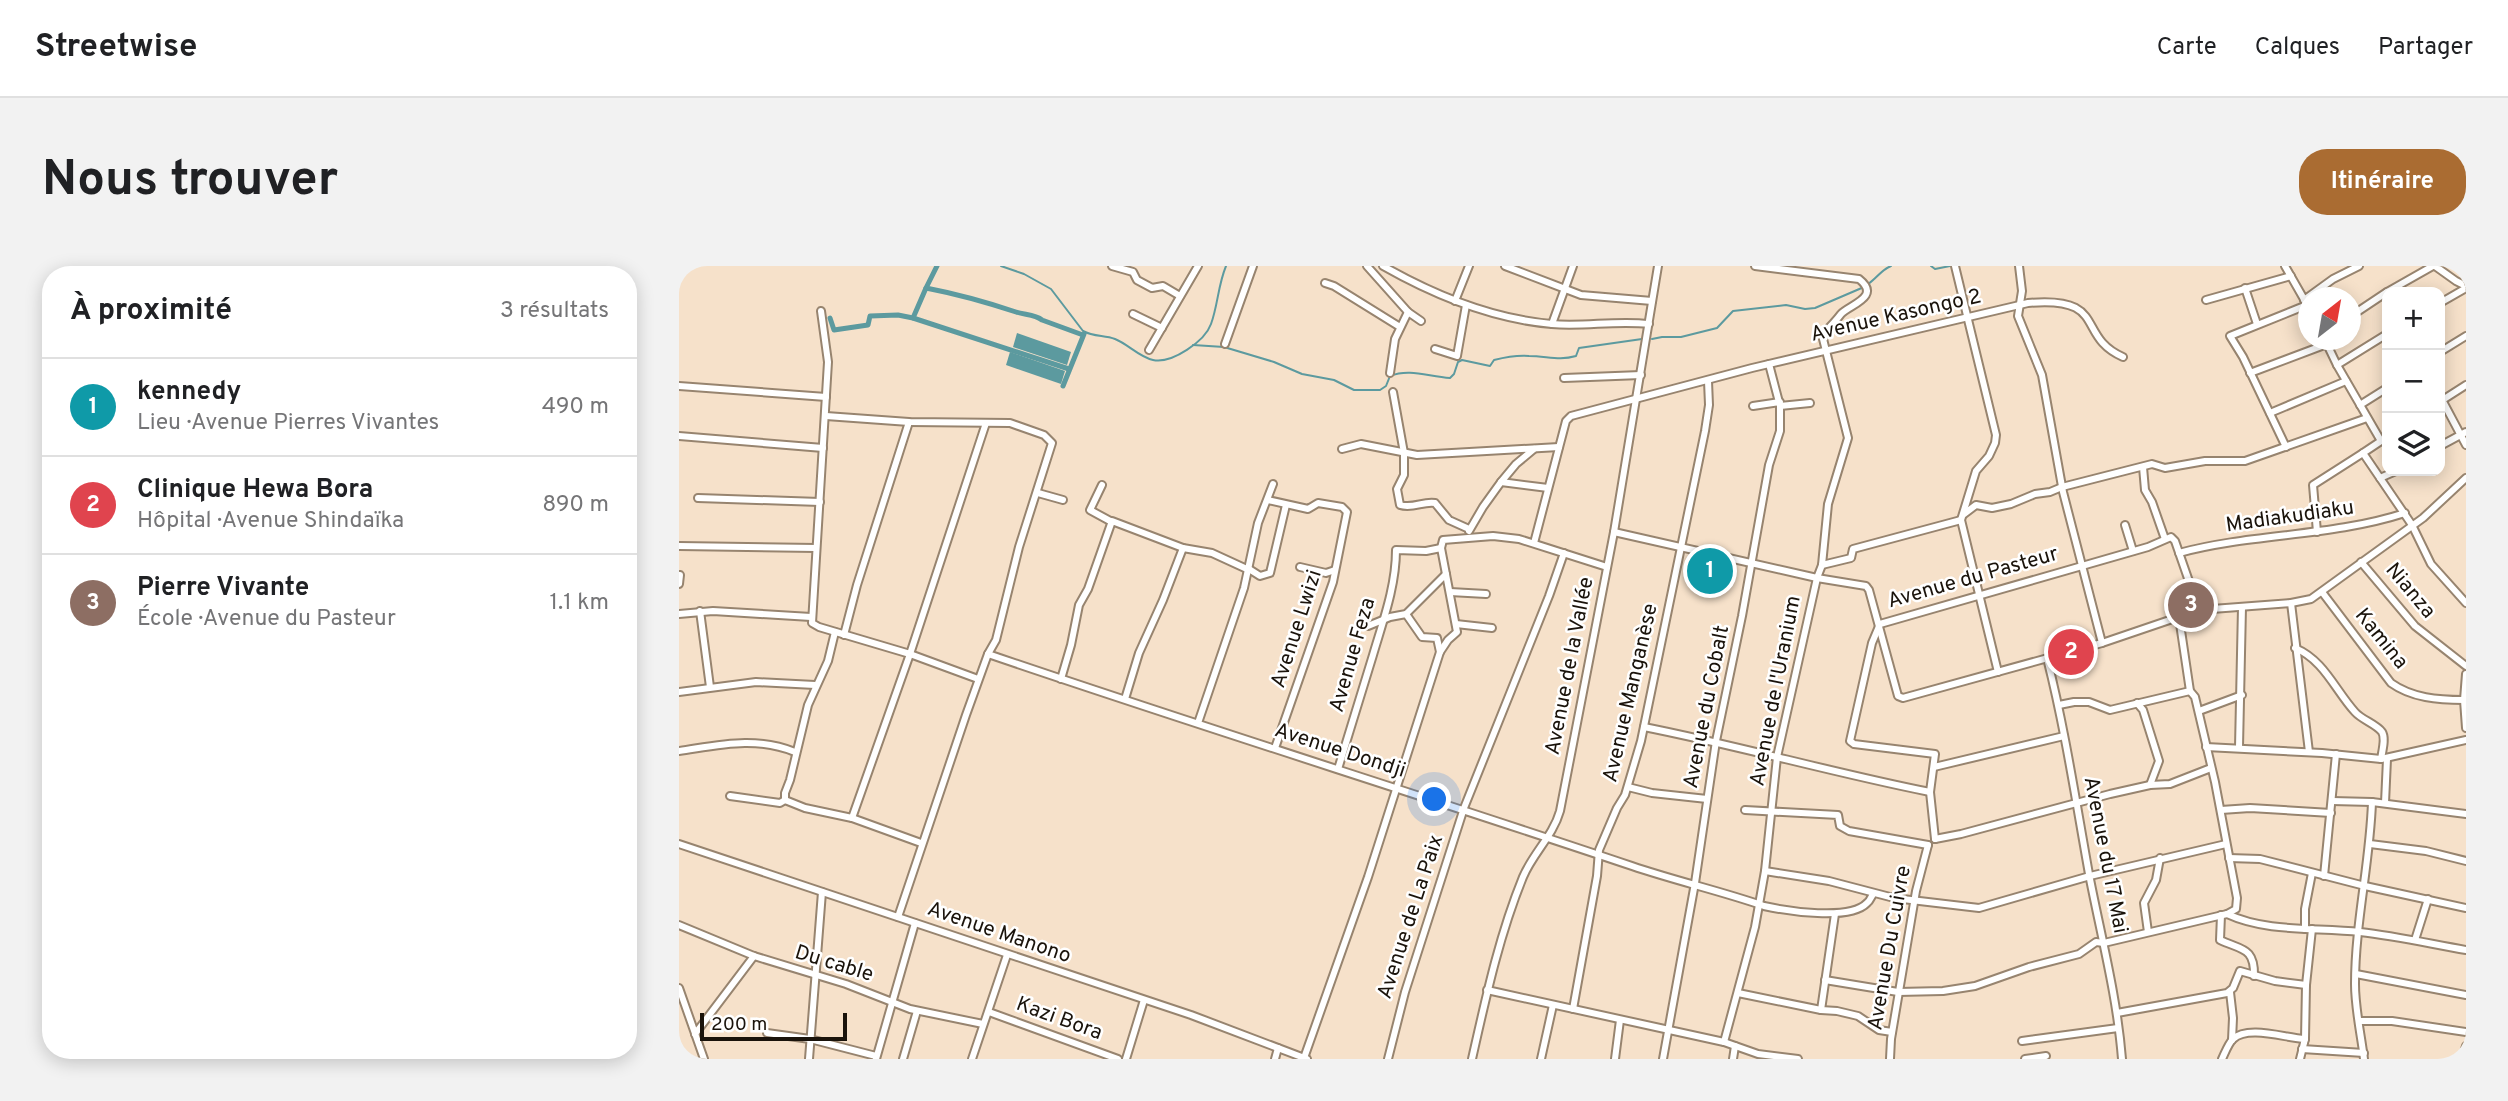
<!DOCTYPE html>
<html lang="fr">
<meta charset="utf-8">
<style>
:root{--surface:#fff;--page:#f2f2f2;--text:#202124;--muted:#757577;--line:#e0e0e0;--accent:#aa6c32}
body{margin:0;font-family:Overpass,sans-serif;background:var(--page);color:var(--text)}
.controls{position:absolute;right:21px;top:21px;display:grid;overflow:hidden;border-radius:14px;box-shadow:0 4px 18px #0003}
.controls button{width:63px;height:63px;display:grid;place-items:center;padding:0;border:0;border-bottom:2px solid var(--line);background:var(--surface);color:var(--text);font:35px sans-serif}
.compass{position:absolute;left:1619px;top:21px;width:63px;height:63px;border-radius:50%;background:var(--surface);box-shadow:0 4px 18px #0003;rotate:31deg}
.scale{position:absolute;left:21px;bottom:18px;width:147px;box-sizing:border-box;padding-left:7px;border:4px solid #1a130b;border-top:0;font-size:19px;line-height:24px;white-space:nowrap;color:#1a130b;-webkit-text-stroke:5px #fff;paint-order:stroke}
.you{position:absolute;left:756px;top:534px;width:24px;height:24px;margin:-18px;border:5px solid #fff;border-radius:50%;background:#1a73e8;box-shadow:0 0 0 10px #1a73e833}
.badge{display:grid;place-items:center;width:46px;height:46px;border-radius:50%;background:var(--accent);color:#fff;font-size:23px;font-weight:700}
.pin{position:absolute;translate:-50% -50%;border:4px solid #fff;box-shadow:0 2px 7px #0006}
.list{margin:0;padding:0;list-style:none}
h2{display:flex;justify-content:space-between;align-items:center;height:91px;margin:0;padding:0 28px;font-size:30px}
h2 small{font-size:23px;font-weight:400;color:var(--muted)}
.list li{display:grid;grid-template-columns:46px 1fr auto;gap:21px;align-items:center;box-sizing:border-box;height:98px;padding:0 28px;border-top:2px solid var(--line)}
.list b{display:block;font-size:26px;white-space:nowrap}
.list p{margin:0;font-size:23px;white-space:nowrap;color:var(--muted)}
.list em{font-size:23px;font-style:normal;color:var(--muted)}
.icon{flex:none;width:38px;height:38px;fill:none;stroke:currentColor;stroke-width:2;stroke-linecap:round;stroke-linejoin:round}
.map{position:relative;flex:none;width:1787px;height:793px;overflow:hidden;border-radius:28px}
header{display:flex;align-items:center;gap:42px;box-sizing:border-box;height:98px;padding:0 35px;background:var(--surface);border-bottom:2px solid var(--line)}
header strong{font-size:33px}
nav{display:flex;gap:38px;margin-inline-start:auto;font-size:24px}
.intro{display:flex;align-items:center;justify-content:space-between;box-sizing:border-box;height:168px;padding:0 42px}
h1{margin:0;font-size:49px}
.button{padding:18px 32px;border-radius:28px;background:var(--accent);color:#fff;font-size:24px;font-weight:700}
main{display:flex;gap:42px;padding:0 42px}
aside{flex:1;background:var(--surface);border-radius:28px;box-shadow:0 4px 18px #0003}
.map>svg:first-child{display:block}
</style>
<header>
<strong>Streetwise</strong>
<nav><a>Carte</a><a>Calques</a><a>Partager</a></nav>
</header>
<div class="intro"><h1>Nous trouver</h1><a class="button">Itinéraire</a></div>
<main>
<aside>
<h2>À proximité<small>3 résultats</small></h2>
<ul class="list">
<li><span class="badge" style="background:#0f9aa8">1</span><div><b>kennedy</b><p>Lieu · Avenue Pierres Vivantes</p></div><em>490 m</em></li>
<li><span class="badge" style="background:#e0444e">2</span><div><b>Clinique Hewa Bora</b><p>Hôpital · Avenue Shindaïka</p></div><em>890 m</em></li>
<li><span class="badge" style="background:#8d6e63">3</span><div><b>Pierre Vivante</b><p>École · Avenue du Pasteur</p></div><em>1.1 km</em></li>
</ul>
</aside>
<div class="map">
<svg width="1787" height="793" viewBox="0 0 1787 793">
<rect width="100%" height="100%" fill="#f6e1ca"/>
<g fill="#5c9a9f">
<path d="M338,67L392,86L388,99L334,81Z"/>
<path d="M331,86L386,105L382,118L327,99Z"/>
</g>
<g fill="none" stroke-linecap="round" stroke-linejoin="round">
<g stroke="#5c9a9f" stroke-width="2">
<path d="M322,0L345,8L372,23L404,65C415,71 425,69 436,73C449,78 460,91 474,94C493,98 526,75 532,58C539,39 539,19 547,0"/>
<path d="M1252,0L1256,3L1271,0"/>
<path d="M1189,18C1198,12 1202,4 1212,0"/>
<path d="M973,73L983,71H1002L1038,62L1054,45L1107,39L1126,43L1136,42L1185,21"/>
<path d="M514,79L545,81L595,96L623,108L655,114L675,124H701L707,120L711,110C731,102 750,111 771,112L775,108L779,96L783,94L811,100L815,94C827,91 838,89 850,90C868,90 880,95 897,90L900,82L963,73"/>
</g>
<g stroke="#5c9a9f" stroke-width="5">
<path d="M247,22L258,0"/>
<path d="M151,52L155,64L189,59L191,50L219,49L234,52L390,103"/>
<path d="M234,52L247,22C278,28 307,36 337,46C346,49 356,48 363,54L404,69"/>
<path d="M384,120L405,68"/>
</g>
<defs>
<g id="minor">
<path d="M433,0L454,6L458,14L473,22L484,20L501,30"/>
<path d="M688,0L729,46L742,55"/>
<path d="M704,0C755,29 813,53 873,58C905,61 937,54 970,58"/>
<path d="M826,0L902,29L973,35"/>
<path d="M1276,0L1317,169L1316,177L1310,190L1297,205L1282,254L1319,406"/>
<path d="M1340,0L1343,25L1339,50L1363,109L1384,226L1423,377"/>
<path d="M1606,0L1626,35"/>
<path d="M1756,0L1777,15L1787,20"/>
<path d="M646,17L655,20L721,61"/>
<path d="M1566,22L1578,58"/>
<path d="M1708,26L1754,0"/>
<path d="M1527,34L1612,10"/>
<path d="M1625,34L1654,13L1680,0"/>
<path d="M776,35L790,0"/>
<path d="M1761,37L1787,22"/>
<path d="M142,45L149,96L133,357L140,361L231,388L299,413"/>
<path d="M454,48L483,62"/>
<path d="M1672,50L1708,26"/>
<path d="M873,58L894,0"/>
<path d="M1646,74L1658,99L1702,175"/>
<path d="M546,78L574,0"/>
<path d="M756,83L778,90L787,39"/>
<path d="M470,84L519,0"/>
<path d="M1761,86L1787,70"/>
<path d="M1658,99L1708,68"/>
<path d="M711,107L716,73L729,46"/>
<path d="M1571,107L1648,78"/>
<path d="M885,112L962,109"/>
<path d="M0,120L147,131"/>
<path d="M714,126L725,187V209L718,223L721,239C734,243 744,235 756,237L770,254L790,263"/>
<path d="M1761,130L1787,179"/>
<path d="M1762,135L1787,119"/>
<path d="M1681,139L1708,122"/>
<path d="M1074,140L1101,136"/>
<path d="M1101,140L1131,137"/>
<path d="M1591,147L1667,115"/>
<path d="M147,150L230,156L331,157L365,169L373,177L340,281L317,374L309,388L287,449L219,651"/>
<path d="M0,170L144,182"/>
<path d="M1708,171L1684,187L1733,259L1752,298L1787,337"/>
<path d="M1761,180L1787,166"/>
<path d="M1607,181L1564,91L1551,70L1628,39"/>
<path d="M663,183L682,178L738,189L880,181"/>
<path d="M1464,201L1466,224L1473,236L1486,273"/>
<path d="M1701,212L1717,205"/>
<path d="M822,216L837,198L855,183"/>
<path d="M423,219L411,244L433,256"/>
<path d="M359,227L384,234"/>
<path d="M19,232L141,236"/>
<path d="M589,234L629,243L639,237L663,241L668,246L654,316L596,482"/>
<path d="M1285,248L1297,239L1313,242L1332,238L1356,228L1371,226L1383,221L1473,198L1486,202L1526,195H1566L1688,152"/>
<path d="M1446,259L1454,285"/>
<path d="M790,265L804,241L822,216L869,222"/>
<path d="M935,266L1138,312L1187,320L1190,324L1219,430L1224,432L1423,377L1520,344L1612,337L1632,333L1744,252L1787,212"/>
<path d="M1638,266L1634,219L1684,187"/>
<path d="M855,277L887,155L892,150L1073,102L1349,37C1430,30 1396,70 1444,91"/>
<path d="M0,280L137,282"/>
<path d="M1500,287C1574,267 1652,271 1726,247"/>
<path d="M1682,296L1736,360L1787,400"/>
<path d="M1143,299L1172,292L1174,283L1282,254"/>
<path d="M621,301L647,307L656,304"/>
<path d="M570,303L581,310L591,307L607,239"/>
<path d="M0,318L1,309"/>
<path d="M771,326L807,328"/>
<path d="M1643,326L1712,417C1733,432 1759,434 1785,434"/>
<path d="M1612,337L1630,486"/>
<path d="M21,345L31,421"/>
<path d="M0,348L34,345L132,351"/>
<path d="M777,358L813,362"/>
<path d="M689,360L711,351L727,348L767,308"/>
<path d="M165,369L178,319L230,156"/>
<path d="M1616,382C1645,394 1656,424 1676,446C1683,454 1697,458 1703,466C1707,472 1703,486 1702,493"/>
<path d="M761,386L769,374L778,366L762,282L764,274L814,270L840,273L928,301"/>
<path d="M309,388C523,461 739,528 953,600C997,615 1042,625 1085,640C1108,645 1171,655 1188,637C1191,635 1192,631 1194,628"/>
<path d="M1368,392C1386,463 1397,536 1410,608C1422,670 1438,730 1443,793"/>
<path d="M1787,408L1785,434L1787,462"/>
<path d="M382,413L392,379L400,339L409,323L433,255L504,282L533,287L570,304"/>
<path d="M0,426L77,416L136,419"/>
<path d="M446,433L460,387L484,334L504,282"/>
<path d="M1458,437L1464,444L1480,495L1471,519"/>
<path d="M1380,439L1395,436H1410L1431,444L1511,425"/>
<path d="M1520,445L1563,429"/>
<path d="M519,457L565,322L579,257L594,218"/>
<path d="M965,461C1061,480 1155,507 1251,526"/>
<path d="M1527,481L1643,487L1702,493L1787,474"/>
<path d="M1560,481L1563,341"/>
<path d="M0,485C41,479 76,470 116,486"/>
<path d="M1255,501L1385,470"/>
<path d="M659,503C671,465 682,427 694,389C704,355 717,320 717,284L747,285L762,282"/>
<path d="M949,521L973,527L1028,533"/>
<path d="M51,530L101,537L106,534L126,542L173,552L242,577"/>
<path d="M106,534V527L111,514L129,439L149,395L156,366"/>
<path d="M1653,535L1693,536L1787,548"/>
<path d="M1706,537L1708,493"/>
<path d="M1066,544L1159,549L1161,560L1170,565L1249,579"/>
<path d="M1542,544L1571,542L1652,547"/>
<path d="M173,552L231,388L307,157"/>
<path d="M1256,573L1251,526L1256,488L1175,478L1171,475L1193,377L1201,358L1469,281L1492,271L1496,275L1520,344"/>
<path d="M1256,573L1282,568L1431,528L1471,519L1491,518L1532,502"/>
<path d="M0,578L512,749L628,793"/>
<path d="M1691,578L1747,585L1787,595"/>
<path d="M1550,592L1581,593L1686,620L1787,642"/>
<path d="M1086,605L1150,615L1215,632L1300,642L1411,610L1547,578"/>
<path d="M1645,610L1657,488"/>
<path d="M1548,648C1589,667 1638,661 1681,666C1717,670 1752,678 1787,684"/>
<path d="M1542,649L1541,674C1562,684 1576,681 1575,710"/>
<path d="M0,659L75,690L167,718L231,743L304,758"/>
<path d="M1626,663V643L1633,607"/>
<path d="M1469,666L1465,637L1477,614L1481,592"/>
<path d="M1736,674L1749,633"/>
<path d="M1677,708L1787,729"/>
<path d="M1146,714L1219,726L1264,725L1296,720L1350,701L1400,688L1417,676L1425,677L1548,648L1557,643L1558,632L1536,516L1516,431L1511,425L1500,351"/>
<path d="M0,722L25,793"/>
<path d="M808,724L1045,776L1079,788L1119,793"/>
<path d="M1551,726L1554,752L1553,774"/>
<path d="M1059,727L1142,744L1158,745L1179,750L1200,764L1213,766"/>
<path d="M894,743L918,610L920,584L938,542L946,529L962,475L1026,165L1030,139L1029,115"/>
<path d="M1142,744L1156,648"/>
<path d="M310,746L439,793"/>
<path d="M1438,747L1548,727L1554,722L1561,705L1596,715L1627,719"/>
<path d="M1680,755H1713L1787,766"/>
<path d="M88,767L131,773L197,790"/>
<path d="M16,768L75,690"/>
<path d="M1343,775L1439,762"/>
<path d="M1045,776L1076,661L1086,605L1098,491L1138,312L1143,299L1149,238L1169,172L1143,69C1150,62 1156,56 1162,48C1170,39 1203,31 1180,13L1076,0"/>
<path d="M1623,783L1685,787"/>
<path d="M625,792L689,611L761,386L758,372L743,371L727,348"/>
<path d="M130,793L143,626"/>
<path d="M197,793L236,657"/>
<path d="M224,793L238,745"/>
<path d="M293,793L328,689"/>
<path d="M447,793L465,734"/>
<path d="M596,793L599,782"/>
<path d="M709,793L726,726L785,542L870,330L885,287"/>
<path d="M793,793C807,731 820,670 844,611C854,587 874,570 881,545L935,266L979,0"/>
<path d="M862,793L874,739"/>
<path d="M936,793L941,754"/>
<path d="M984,793L1016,617L1037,475L1063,350L1090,199L1101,165V140L1090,98"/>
<path d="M1054,793L1056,780"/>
<path d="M1211,793L1212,773L1237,625L1249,579"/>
<path d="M1346,793L1367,790"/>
<path d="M1543,793C1546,787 1549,778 1554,773C1569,759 1606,772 1626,773"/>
<path d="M1621,793L1626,773L1627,719L1633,663"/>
<path d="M1685,793C1682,768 1676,743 1676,718C1676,657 1691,597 1693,536"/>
<path d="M1783,793L1787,780"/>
</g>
</defs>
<use href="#minor" stroke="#97846f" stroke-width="10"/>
<use href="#minor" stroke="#fff" stroke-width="6"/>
</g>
<g text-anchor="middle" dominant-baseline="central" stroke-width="5" stroke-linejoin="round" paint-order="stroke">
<g font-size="21" fill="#1a130b" stroke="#fff">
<text transform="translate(1217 50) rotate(-13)">Avenue Kasongo 2</text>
<text transform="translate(1611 251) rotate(-8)">Madiakudiaku</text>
<text transform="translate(1294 312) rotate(-16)">Avenue du Pasteur</text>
<text transform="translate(1731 325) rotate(50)">Nianza</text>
<text transform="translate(618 363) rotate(-72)">Avenue Lwizi</text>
<text transform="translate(1702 373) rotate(51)">Kamina</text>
<text transform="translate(674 389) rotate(-74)">Avenue Feza</text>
<text transform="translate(891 400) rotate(-79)">Avenue de la Vallée</text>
<text transform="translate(1097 425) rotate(-79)">Avenue de l'Uranium</text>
<text transform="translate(952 427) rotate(-77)">Avenue Manganèse</text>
<text transform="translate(1028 441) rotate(-79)">Avenue du Cobalt</text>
<text transform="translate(661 485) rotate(18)">Avenue Dondji</text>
<text transform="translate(1426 589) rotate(79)">Avenue du 17 Mai</text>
<text transform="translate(732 651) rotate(-72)">Avenue de La Paix</text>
<text transform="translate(320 667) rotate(19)">Avenue Manono</text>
<text transform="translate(1211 682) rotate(-80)">Avenue Du Cuivre</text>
<text transform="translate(155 698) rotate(17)">Du cable</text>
<text transform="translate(380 753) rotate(20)">Kazi Bora</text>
</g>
</g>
</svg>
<div class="controls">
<button>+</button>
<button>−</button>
<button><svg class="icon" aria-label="layers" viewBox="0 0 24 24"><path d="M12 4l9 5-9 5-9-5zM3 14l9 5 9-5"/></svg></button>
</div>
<svg class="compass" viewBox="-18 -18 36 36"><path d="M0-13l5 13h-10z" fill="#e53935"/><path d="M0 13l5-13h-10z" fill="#757577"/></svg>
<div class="scale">200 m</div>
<div class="you"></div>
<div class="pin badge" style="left:1031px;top:305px;background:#0f9aa8">1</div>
<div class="pin badge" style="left:1392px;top:386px;background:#e0444e">2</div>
<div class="pin badge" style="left:1512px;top:339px;background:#8d6e63">3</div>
</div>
</main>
